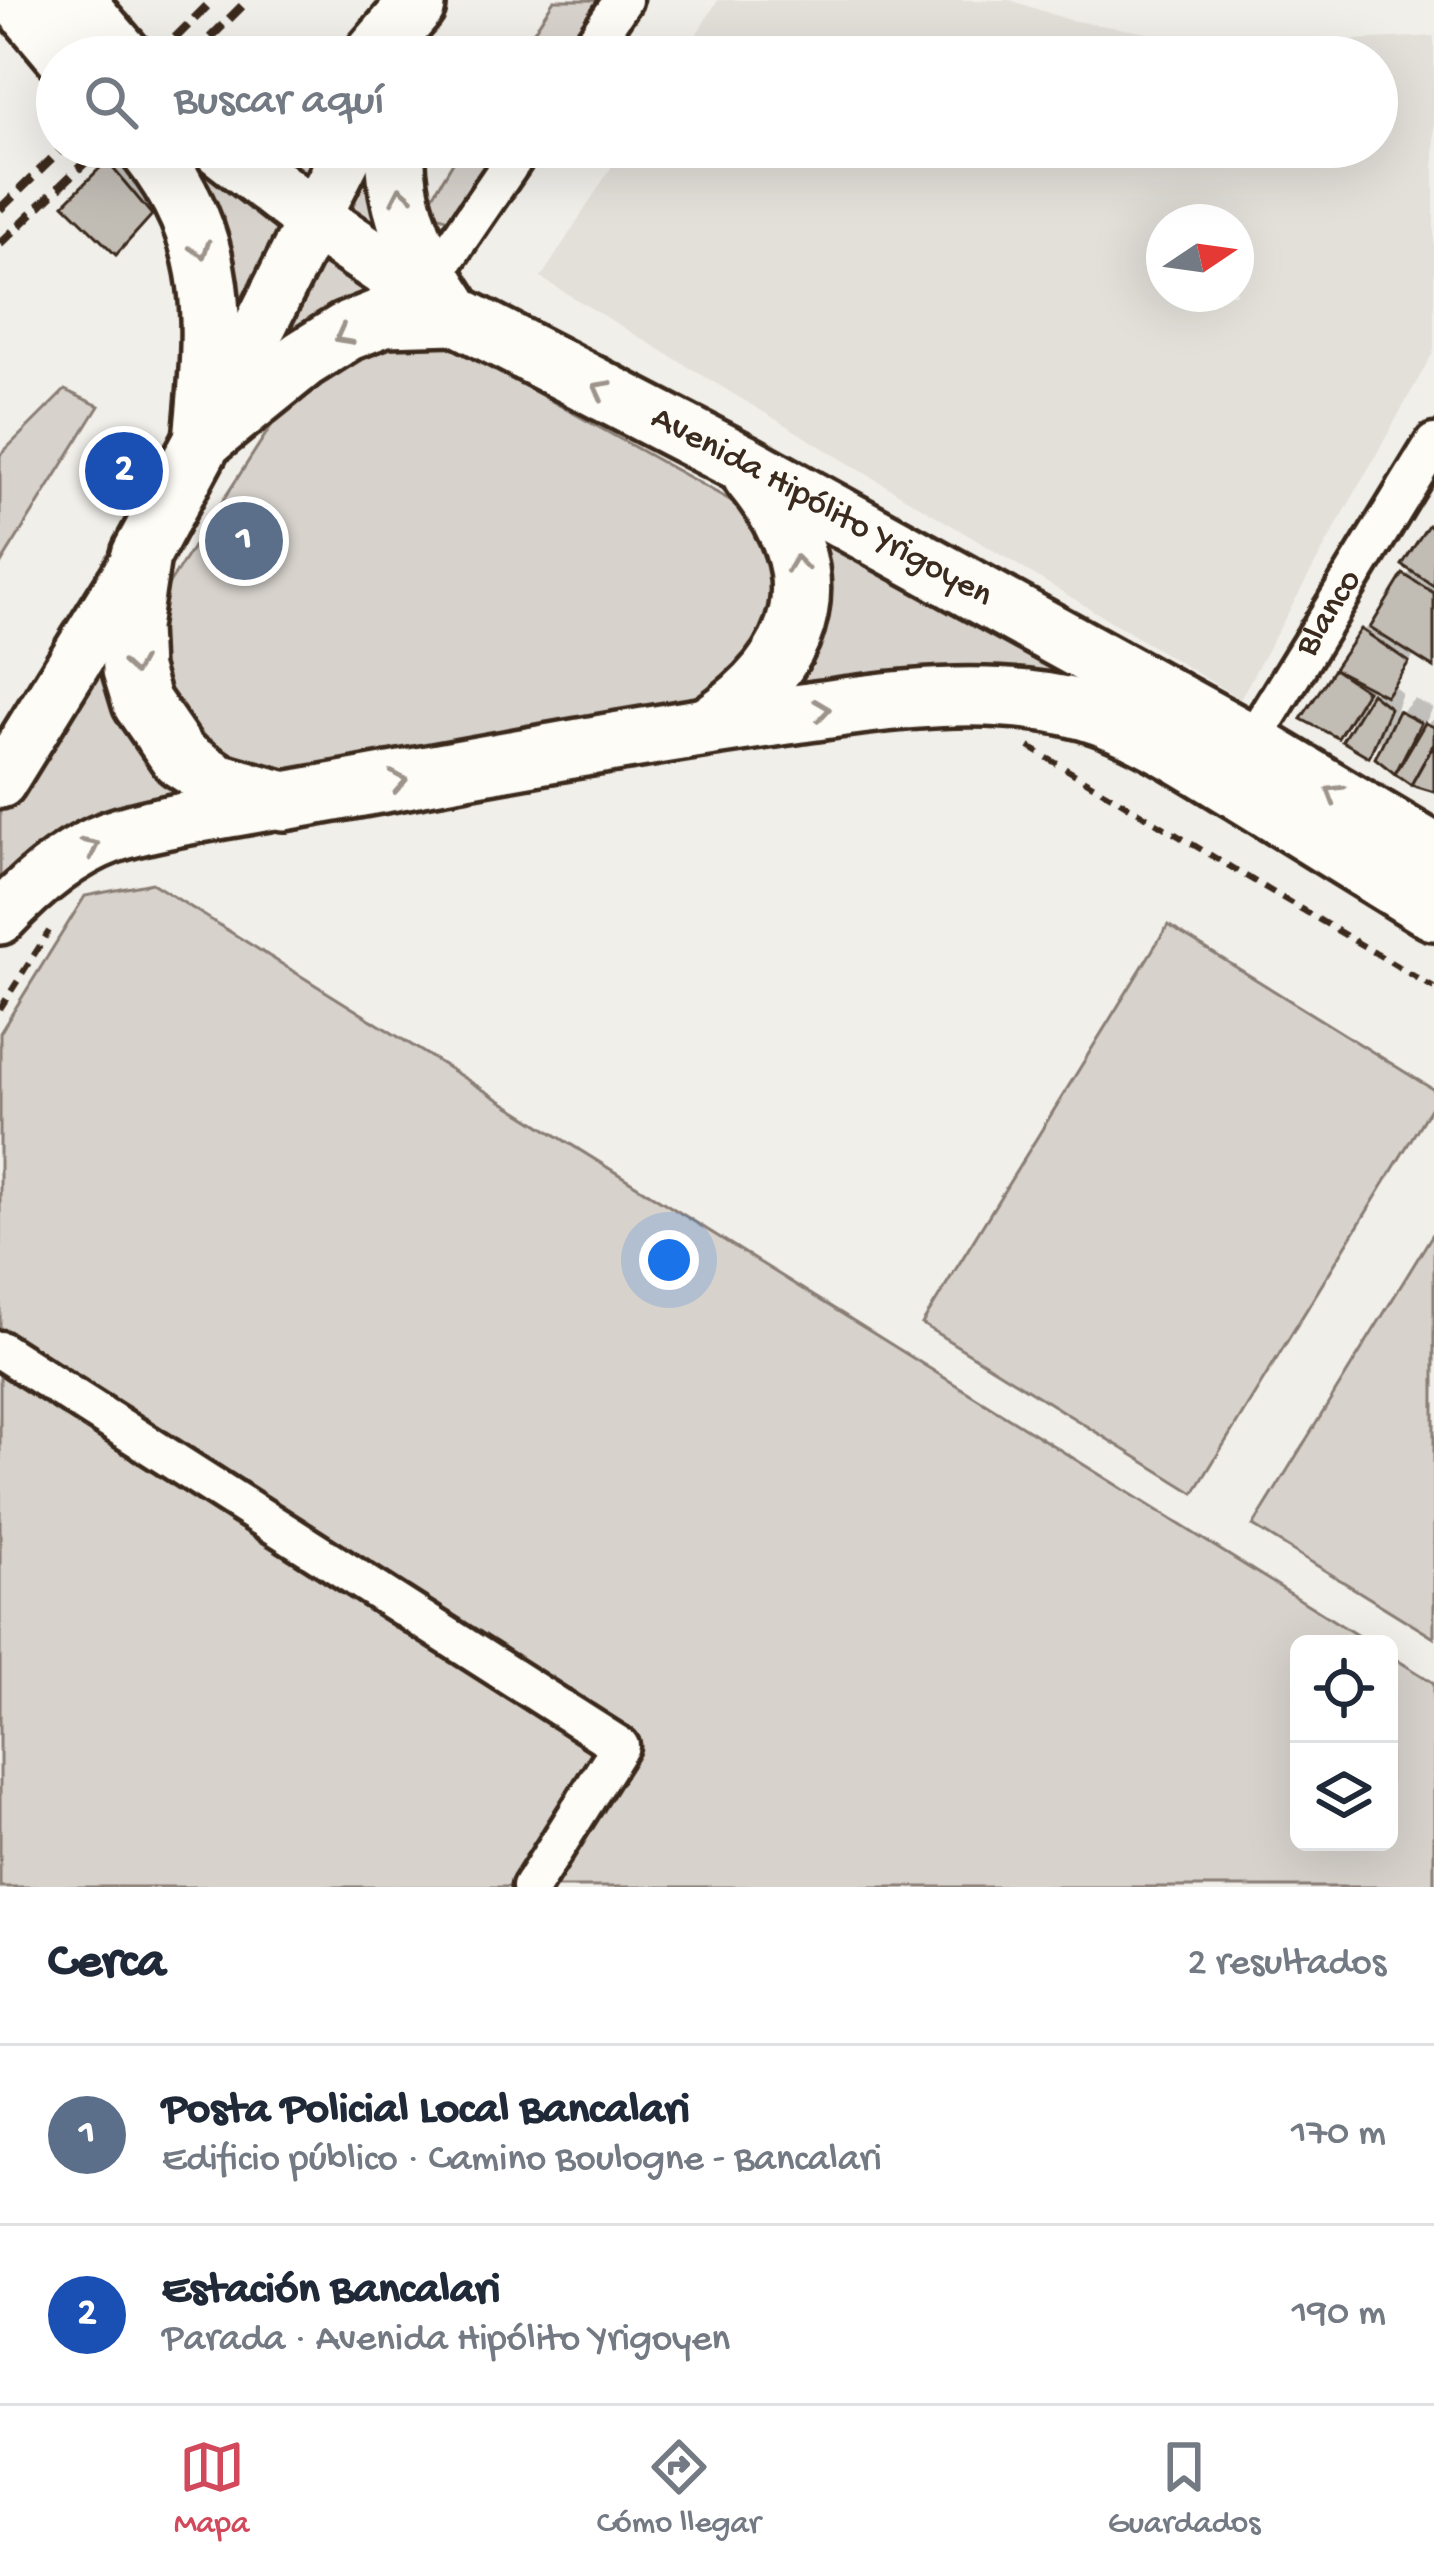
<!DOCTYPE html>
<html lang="es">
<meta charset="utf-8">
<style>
:root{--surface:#fff;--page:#f2f2f3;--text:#1f2937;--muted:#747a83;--line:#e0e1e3;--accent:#d1495b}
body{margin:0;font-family:"Gochi Hand",sans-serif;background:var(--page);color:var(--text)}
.controls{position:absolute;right:36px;bottom:36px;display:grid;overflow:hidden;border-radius:18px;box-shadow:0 12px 48px #0002}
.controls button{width:108px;height:108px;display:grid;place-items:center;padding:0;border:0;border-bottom:3px solid var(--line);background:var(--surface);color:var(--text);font:60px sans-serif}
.compass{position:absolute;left:1146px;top:204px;width:108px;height:108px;border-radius:50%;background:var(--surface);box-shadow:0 12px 48px #0002;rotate:77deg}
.you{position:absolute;left:669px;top:1260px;width:42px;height:42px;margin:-30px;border:9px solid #fff;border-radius:50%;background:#1a73e8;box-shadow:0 0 0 18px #1a73e833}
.badge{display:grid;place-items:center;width:78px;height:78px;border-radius:50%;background:var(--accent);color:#fff;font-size:39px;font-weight:700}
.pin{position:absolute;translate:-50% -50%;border:6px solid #fff;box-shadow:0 3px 12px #0006}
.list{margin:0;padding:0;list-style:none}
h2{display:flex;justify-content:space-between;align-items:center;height:156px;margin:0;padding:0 48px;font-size:51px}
h2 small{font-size:39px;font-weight:400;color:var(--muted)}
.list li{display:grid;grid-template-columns:78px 1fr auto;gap:36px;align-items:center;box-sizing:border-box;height:180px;padding:0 48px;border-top:3px solid var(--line)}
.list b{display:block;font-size:45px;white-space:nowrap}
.list p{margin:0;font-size:39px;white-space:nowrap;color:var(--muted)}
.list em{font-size:39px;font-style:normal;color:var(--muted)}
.icon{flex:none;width:66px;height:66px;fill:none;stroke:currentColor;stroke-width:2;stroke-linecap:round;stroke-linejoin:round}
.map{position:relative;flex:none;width:1434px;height:1887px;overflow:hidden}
.search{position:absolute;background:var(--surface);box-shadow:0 12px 48px #0002;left:36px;right:36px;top:36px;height:132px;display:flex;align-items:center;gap:30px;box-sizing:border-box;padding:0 42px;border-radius:66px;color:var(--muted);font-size:45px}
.sheet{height:516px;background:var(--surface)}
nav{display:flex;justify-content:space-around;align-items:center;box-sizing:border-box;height:168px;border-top:3px solid var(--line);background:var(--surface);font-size:33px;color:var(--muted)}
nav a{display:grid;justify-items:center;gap:6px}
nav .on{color:var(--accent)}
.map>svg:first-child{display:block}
</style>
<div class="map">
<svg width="1434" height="1887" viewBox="0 0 1434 1887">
<rect width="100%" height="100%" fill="#f1efea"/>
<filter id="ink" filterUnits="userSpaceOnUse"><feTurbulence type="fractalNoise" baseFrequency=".00833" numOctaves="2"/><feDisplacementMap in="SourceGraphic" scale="24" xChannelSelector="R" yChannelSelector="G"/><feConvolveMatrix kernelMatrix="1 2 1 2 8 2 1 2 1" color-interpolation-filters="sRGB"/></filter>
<g filter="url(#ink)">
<path fill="#e3e0da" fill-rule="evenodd" d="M718,0H1010L1069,20L1227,46L1434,36V351L1240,699L541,278L624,147H1377V57H682ZM1164,222H1236V294H1164Z"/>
<g fill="#d7d2cc" stroke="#897e75" stroke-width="3">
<path d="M554,0H613L571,57H517Z"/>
<path d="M166,147H188L285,226L242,335Z"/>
<path d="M264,147H332L314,186Z"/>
<path d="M362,147L394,240L339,221Z"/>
<path d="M462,147H507L459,214L449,219L433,214L428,204Z"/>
<path d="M320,254L371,292L266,369Z"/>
<path d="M360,342L447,343L746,509L770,538L777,582L765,645L685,710L287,770L249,766L211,751L184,731L156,673L158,601L286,403Z"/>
<path d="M65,390L99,406L0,565V455Z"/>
<path d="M811,531L1174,717L969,675L900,671L818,686L803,679Z"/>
<path d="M95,649L180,789L163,798L127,805L80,826L0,885V802Z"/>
<path d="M152,883L1371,1644H1299V1842H1389V1655L1434,1683V1887H0V1033L85,896Z"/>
<path d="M1168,925L1434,1090V1102L1194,1493L922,1324Z"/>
<path d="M1434,1232V1638L1253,1526Z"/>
</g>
<g fill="#0003" fill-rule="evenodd">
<path d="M122,150L163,199L129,237L68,204Z"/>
<path d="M1434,523V665L1416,653L1392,686L1402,693L1386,736L1368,754L1359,713L1338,735L1305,718L1363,631L1379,619L1412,569ZM1373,686L1379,689L1364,704L1362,703Z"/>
<path d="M1414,699L1433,708L1422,729L1434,719V789L1413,782L1379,757L1401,713Z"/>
</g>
<g fill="#c1bcb4" stroke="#3b2a1e" stroke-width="3">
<path d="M107,161L152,215L116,255L64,204Z"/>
<path d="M1428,525L1434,529V586L1402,565Z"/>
<path d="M1403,574L1434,593V668L1370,628Z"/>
<path d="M1361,629L1409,662L1386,696L1334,669Z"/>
<path d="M1334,669L1367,691L1338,738L1301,719Z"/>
<path d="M1371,693L1390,708L1369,757L1342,741Z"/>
<path d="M1398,711L1421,723L1395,774L1375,758Z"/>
<path d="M1425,723L1434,727V743L1411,785L1395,774Z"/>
<path d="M1434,744V792L1411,785Z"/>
</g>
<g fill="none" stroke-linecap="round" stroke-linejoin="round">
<defs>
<g id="minor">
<path d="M584,57L623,0"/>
<path d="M432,279L522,147"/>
<path id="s1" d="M1242,757L1434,443"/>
<path d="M0,1350L620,1746L531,1887"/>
</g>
<g id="secondary">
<path d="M205,436L350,147"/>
<path d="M0,782L137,561"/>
<path d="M0,918C31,885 68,853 111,837C159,820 232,812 284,801"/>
</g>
<g id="primary">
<path d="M19,0L67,57"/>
<path d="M74,0L123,57"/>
<path d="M372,57L416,6"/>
<path d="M147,147C223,243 214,325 203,440"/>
<path id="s2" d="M221,147L316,221L456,315L742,463L1250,743L1434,853"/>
<path d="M396,147C393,205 418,259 450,306"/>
<path d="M456,315L384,317L346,332L303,359L203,440L141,555L130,627L132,670L142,703L180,758L217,782L284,801C442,773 601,742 760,719C867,704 981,682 1086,711C1141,727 1192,762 1240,791C1304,831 1369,871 1434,911"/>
<path d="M710,725C810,657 832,573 752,476"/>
</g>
</defs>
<use href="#minor" stroke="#3b2a1e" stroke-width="45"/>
<use href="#secondary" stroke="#3b2a1e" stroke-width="60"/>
<use href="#primary" stroke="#3b2a1e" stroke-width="66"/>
<g stroke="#3b2a1e" stroke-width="6" stroke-dasharray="12 9" stroke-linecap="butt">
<path d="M1029,747L1434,988"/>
<path d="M0,1009L49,931"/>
</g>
<use href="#minor" stroke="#fdfcf7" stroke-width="36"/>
<use href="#secondary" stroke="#fdfcf7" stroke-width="51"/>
<use href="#primary" stroke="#fdfcf7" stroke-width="57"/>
<g stroke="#3b2a1e" stroke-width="9" stroke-dasharray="18 9" stroke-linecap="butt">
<path d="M156,57L213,0"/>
<path d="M191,57L248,0"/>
<path d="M0,209L64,147"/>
<path d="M0,244L101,147"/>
</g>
</g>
<defs><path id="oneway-chevron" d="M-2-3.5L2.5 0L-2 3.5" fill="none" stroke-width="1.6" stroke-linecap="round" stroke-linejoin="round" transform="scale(3)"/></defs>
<g stroke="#9c938a">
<use href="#oneway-chevron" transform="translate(401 195) rotate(-101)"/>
<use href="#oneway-chevron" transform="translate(201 250) rotate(71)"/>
<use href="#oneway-chevron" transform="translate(343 336) rotate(152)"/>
<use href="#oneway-chevron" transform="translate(601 389) rotate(-152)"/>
<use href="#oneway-chevron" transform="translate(797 564) rotate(-97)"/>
<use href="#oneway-chevron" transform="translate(134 666) rotate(81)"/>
<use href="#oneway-chevron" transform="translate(822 710) rotate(-8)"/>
<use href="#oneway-chevron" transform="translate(399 781) rotate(-10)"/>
<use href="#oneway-chevron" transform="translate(1334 793) rotate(-149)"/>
<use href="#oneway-chevron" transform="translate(91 847) rotate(-26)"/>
</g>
</g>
<g text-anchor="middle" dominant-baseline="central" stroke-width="10" stroke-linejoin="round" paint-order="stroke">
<g font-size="36" fill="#3b2a1e" stroke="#fdfcf7">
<text stroke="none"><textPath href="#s2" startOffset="702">Avenida Hipólito Yrigoyen</textPath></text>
<text stroke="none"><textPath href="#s1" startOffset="168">Blanco</textPath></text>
</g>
</g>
</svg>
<div class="controls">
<button><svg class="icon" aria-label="locate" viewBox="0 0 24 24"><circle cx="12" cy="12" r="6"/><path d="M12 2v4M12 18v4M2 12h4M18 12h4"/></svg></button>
<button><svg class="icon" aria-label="layers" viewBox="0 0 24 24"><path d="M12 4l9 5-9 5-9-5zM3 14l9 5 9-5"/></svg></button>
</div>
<svg class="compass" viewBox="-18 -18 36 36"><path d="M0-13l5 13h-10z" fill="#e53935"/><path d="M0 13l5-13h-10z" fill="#747a83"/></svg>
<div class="you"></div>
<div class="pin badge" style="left:244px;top:541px;background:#5c6f8a">1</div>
<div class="pin badge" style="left:124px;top:471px;background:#1a4fb4">2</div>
<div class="search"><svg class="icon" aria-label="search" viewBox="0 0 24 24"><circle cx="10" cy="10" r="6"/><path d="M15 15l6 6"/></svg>Buscar aquí</div>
</div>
<section class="sheet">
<h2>Cerca<small>2 resultados</small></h2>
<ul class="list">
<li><span class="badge" style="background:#5c6f8a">1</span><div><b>Posta Policial Local Bancalari</b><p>Edificio público · Camino Boulogne - Bancalari</p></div><em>170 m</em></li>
<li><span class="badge" style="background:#1a4fb4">2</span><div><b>Estación Bancalari</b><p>Parada · Avenida Hipólito Yrigoyen</p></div><em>190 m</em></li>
</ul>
</section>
<nav>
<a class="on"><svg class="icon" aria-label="map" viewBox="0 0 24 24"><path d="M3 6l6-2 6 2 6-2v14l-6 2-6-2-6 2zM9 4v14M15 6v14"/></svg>Mapa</a>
<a><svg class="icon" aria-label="directions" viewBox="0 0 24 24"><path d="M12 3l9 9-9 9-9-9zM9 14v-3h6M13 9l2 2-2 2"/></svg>Cómo llegar</a>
<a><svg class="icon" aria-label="saved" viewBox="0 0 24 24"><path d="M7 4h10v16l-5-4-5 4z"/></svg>Guardados</a>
</nav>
